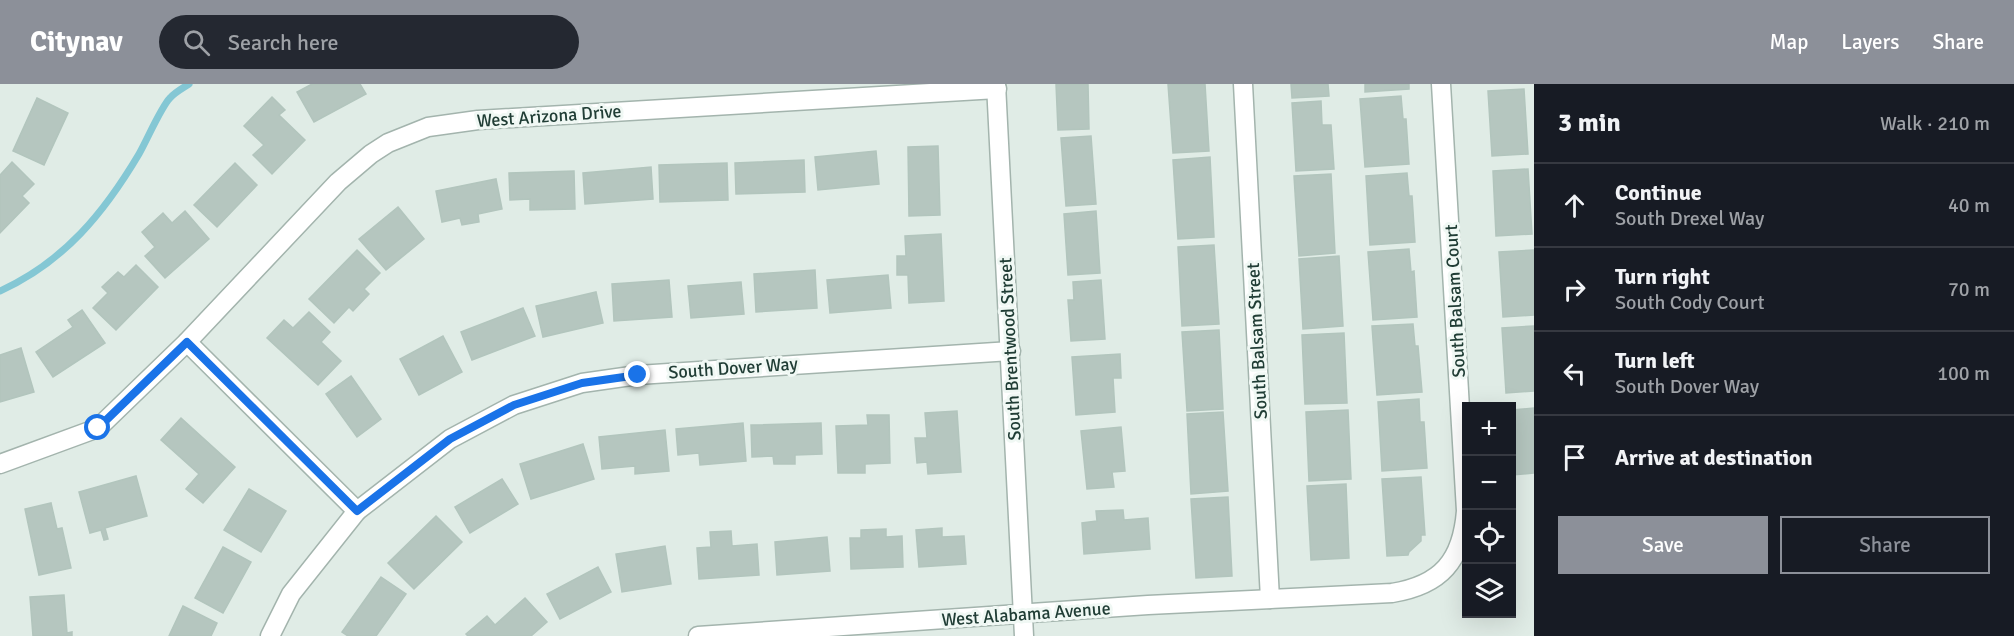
<!DOCTYPE html>
<meta charset="utf-8">
<style>
:root{--surface:#171b24;--page:#242831;--text:#f1f3f6;--muted:#9ea1a6;--line:#363941;--accent:#8c9099}
body{margin:0;font-family:Signika,sans-serif;background:var(--page);color:var(--text)}
.controls{position:absolute;right:18px;bottom:18px;display:grid;overflow:hidden;border-radius:0px;box-shadow:0 6px 24px #0002}
.controls button{width:54px;height:54px;display:grid;place-items:center;padding:0;border:0;border-bottom:2px solid var(--line);background:var(--surface);color:var(--text);font:30px sans-serif}
.stop{position:absolute;width:18px;height:18px;margin:-14px;border:4px solid #1a73e8;border-radius:50%;background:#fff}
.stop.end{background:#1a73e8;border-color:#fff;box-shadow:0 2px 6px #0008}
.list{margin:0;padding:0;list-style:none}
h2{display:flex;justify-content:space-between;align-items:center;height:78px;margin:0;padding:0 24px;font-size:26px}
h2 small{font-size:20px;font-weight:400;color:var(--muted)}
.list li{display:grid;grid-template-columns:39px 1fr auto;gap:18px;align-items:center;box-sizing:border-box;height:84px;padding:0 24px;border-top:2px solid var(--line)}
.list b{display:block;font-size:22px;white-space:nowrap}
.list p{margin:0;font-size:20px;white-space:nowrap;color:var(--muted)}
.list em{font-size:20px;font-style:normal;color:var(--muted)}
.actions{display:flex;gap:12px;padding:18px 24px}
.actions a{flex:1;padding:14px 0;border:2px solid var(--accent);border-radius:0px;text-align:center;font-size:21px;color:var(--accent)}
.actions .main{background:var(--accent);color:#fff}
.icon{flex:none;width:33px;height:33px;fill:none;stroke:currentColor;stroke-width:2;stroke-linecap:round;stroke-linejoin:round}
.map{position:relative;flex:none;width:1534px;height:552px;overflow:hidden}
header{display:flex;align-items:center;gap:36px;box-sizing:border-box;height:84px;padding:0 30px;background:var(--accent);color:#fff}
header strong{font-size:28px}
nav{display:flex;gap:33px;margin-inline-start:auto;font-size:21px}
.search{width:420px;height:54px;background:var(--page);display:flex;align-items:center;gap:15px;box-sizing:border-box;padding:0 21px;border-radius:33px;color:var(--muted);font-size:22px}
main{display:flex}
aside{flex:1;background:var(--surface)}
.map>svg:first-child{display:block}
</style>
<header>
<strong>Citynav</strong>
<div class="search"><svg class="icon" aria-label="search" viewBox="0 0 24 24"><circle cx="10" cy="10" r="6"/><path d="M15 15l6 6"/></svg>Search here</div>
<nav><a>Map</a><a>Layers</a><a>Share</a></nav>
</header>
<main>
<div class="map">
<svg width="1534" height="552" viewBox="0 0 1534 552">
<rect width="100%" height="100%" fill="#e0ece6"/>
<g fill="none" stroke-linecap="round" stroke-linejoin="round">
<path stroke="#84c7d4" stroke-width="7" d="M0,207C64,178 104,129 139,70C147,56 161,23 170,14C175,8 183,4 189,0"/>
</g>
<g fill="#b5c6bf" stroke="#b2c5bd" stroke-width="1.5">
<path d="M312,0H360L366,10L314,38L297,8Z"/>
<path d="M1056,0H1088L1089,45L1058,46Z"/>
<path d="M1168,0H1205L1209,67L1173,69Z"/>
<path d="M1291,0H1328L1329,12L1292,14Z"/>
<path d="M1365,0H1409V5L1365,8Z"/>
<path d="M1524,5L1528,70L1492,72L1488,7Z"/>
<path d="M1401,12L1403,35H1406L1409,80L1365,83L1360,15Z"/>
<path d="M272,13L285,26L279,31L305,56L272,90L253,71L264,61L244,42Z"/>
<path d="M37,14L68,29L44,81L13,67Z"/>
<path d="M1321,17L1322,41H1331L1334,85L1296,87L1292,19Z"/>
<path d="M1091,52L1096,120L1066,122L1061,54Z"/>
<path d="M938,62L940,131L909,132L908,63Z"/>
<path d="M876,67L879,100L818,106L815,73Z"/>
<path d="M1210,73L1214,153L1178,155L1173,76Z"/>
<path d="M804,76L805,108L736,110L735,79Z"/>
<path d="M12,78L34,100L22,112L29,119L0,149V91Z"/>
<path d="M235,79L257,101L217,143L194,121Z"/>
<path d="M727,79L728,116L660,118L659,81Z"/>
<path d="M651,83L653,115L585,120L583,89Z"/>
<path d="M1528,85L1532,150L1496,152L1493,87Z"/>
<path d="M574,87L575,125L530,126V115L510,116L509,89Z"/>
<path d="M1407,89L1409,112H1412L1415,158L1370,161L1366,92Z"/>
<path d="M1331,90L1335,169L1299,172L1294,92Z"/>
<path d="M496,95L502,125L478,130L479,138L462,141L460,134L442,138L436,107Z"/>
<path d="M398,123L424,155L386,186L359,155Z"/>
<path d="M185,127L209,155L165,194L145,172L155,163L142,148L163,129L172,139Z"/>
<path d="M1096,127L1100,189L1068,191L1064,130Z"/>
<path d="M941,150L944,217L909,219L908,191H897V172H906L905,152Z"/>
<path d="M1214,161L1219,240L1182,242L1178,163Z"/>
<path d="M1409,165L1411,188L1414,187L1417,233L1373,236L1368,168Z"/>
<path d="M357,166L380,189L364,205L369,210L353,227L349,223L334,239L309,215Z"/>
<path d="M1534,166V231L1503,233L1499,168Z"/>
<path d="M1339,172L1343,242L1303,245L1299,175Z"/>
<path d="M136,181L158,203L116,246L93,224L108,209L102,203L118,188L124,193Z"/>
<path d="M815,186L817,224L756,228L754,190Z"/>
<path d="M888,191L891,224L830,229L827,196Z"/>
<path d="M669,196L672,233L614,237L612,200Z"/>
<path d="M1101,196L1105,255L1071,257L1068,216H1074L1073,198Z"/>
<path d="M741,198L744,230L691,234L688,202Z"/>
<path d="M596,208L603,239L543,253L536,222Z"/>
<path d="M523,224L535,252L472,276L461,248Z"/>
<path d="M82,226L105,259L53,293L36,268L73,243L68,236Z"/>
<path d="M309,228L330,248L321,258L341,277L318,301L267,254L284,236L293,244Z"/>
<path d="M1413,240L1415,262H1418L1422,308L1377,311L1372,242Z"/>
<path d="M1534,242V307L1506,309L1502,244Z"/>
<path d="M1219,246L1223,325L1187,327L1182,248Z"/>
<path d="M1344,249L1347,319L1305,320L1302,251Z"/>
<path d="M443,252L462,288L419,311L400,275Z"/>
<path d="M21,264L34,308L0,318V271Z"/>
<path d="M1120,270L1121,294H1113L1115,328L1076,331L1072,273Z"/>
<path d="M351,292L381,335L357,353L326,310Z"/>
<path d="M1419,315L1420,338H1424L1427,384L1382,387L1378,318Z"/>
<path d="M1534,324V389L1512,391V326Z"/>
<path d="M1348,326L1351,395L1309,397L1306,328Z"/>
<path d="M957,327L961,388L928,390L927,378L917,379L915,354H927L925,329Z"/>
<path d="M1223,328L1228,407L1191,410L1187,330Z"/>
<path d="M867,331H889L890,379L865,380V389H838L836,342L868,341Z"/>
<path d="M181,334L235,383L203,419L186,405L199,390L161,356Z"/>
<path d="M743,339L746,377L700,381L699,369L678,371L676,345Z"/>
<path d="M821,339L822,370L795,371V380H774L773,372L752,373L751,341Z"/>
<path d="M1121,343L1125,387L1112,388L1114,403L1087,405L1081,347Z"/>
<path d="M665,346L669,387L635,390V382L602,385L599,353Z"/>
<path d="M583,360L594,395L531,415L520,380Z"/>
<path d="M136,392L147,432L105,444L108,455L104,456L101,446L90,449L79,408Z"/>
<path d="M1421,393L1425,451H1421V457L1409,468L1408,471L1387,472L1382,395Z"/>
<path d="M502,395L518,420L470,449L455,423Z"/>
<path d="M1346,400L1349,474L1311,476L1307,402Z"/>
<path d="M249,405L286,427L261,468L224,446Z"/>
<path d="M1228,413L1232,492L1196,494L1191,415Z"/>
<path d="M51,419L57,445L62,444L71,484L39,491L25,425Z"/>
<path d="M1123,426L1124,436L1148,434L1150,465L1084,470L1082,439L1097,437L1096,427Z"/>
<path d="M436,432L462,458L414,505L388,479Z"/>
<path d="M942,444V453L964,452L966,480L919,483L916,446Z"/>
<path d="M886,445V453L902,452L903,483L851,485L850,454H861V446Z"/>
<path d="M731,447L732,462L757,460L759,491L699,495L697,464L711,463L710,448Z"/>
<path d="M827,453L830,487L777,491L775,458Z"/>
<path d="M665,462L671,500L622,508L616,470Z"/>
<path d="M223,463L251,478L223,529L195,514Z"/>
<path d="M598,483L611,508L560,535L547,510Z"/>
<path d="M381,493L406,510L376,552H348L342,548Z"/>
<path d="M64,511L67,549L72,548V552H33L30,513Z"/>
<path d="M525,514L547,538L531,552H468L466,550L487,532L495,541Z"/>
<path d="M183,522L217,539L211,552H169Z"/>
</g>
<g fill="none" stroke-linecap="round" stroke-linejoin="round">
<defs>
<g id="minor">
<path d="M996,0L1024,552"/>
<path d="M1243,0L1270,515"/>
<path d="M187,258L357,427"/>
<path d="M0,380L98,344L187,258L338,98L371,70L388,59L428,43L478,36L997,5"/>
<path d="M270,552L291,510L357,427L450,355L514,321L582,299L638,291L1011,267"/>
<path d="M698,552L1148,521L1392,509C1441,501 1462,477 1466,427L1441,0"/>
</g>
</defs>
<use href="#minor" stroke="#a3b4ad" stroke-width="21"/>
<use href="#minor" stroke="#fff" stroke-width="18"/>
</g>
<g fill="none" stroke-linecap="round" stroke-linejoin="round">
<path stroke="#1a73e8" stroke-width="8" d="M98,344L187,258L357,427L450,355L514,321L582,299L638,291"/>
</g>
<g text-anchor="middle" dominant-baseline="central" stroke-width="6" stroke-linejoin="round" paint-order="stroke">
<g font-size="18" fill="#203d35" stroke="#f0f8f4">
<text transform="translate(549 32) rotate(-4)">West Arizona Drive</text>
<text transform="translate(1455 217) rotate(-93)">South Balsam Court</text>
<text transform="translate(1257 257) rotate(-93)">South Balsam Street</text>
<text transform="translate(1010 265) rotate(-93)">South Brentwood Street</text>
<text transform="translate(733 284) rotate(-4)">South Dover Way</text>
<text transform="translate(1026 530) rotate(-4)">West Alabama Avenue</text>
</g>
</g>
</svg>
<div class="controls">
<button>+</button>
<button>−</button>
<button><svg class="icon" aria-label="locate" viewBox="0 0 24 24"><circle cx="12" cy="12" r="6"/><path d="M12 2v4M12 18v4M2 12h4M18 12h4"/></svg></button>
<button><svg class="icon" aria-label="layers" viewBox="0 0 24 24"><path d="M12 4l9 5-9 5-9-5zM3 14l9 5 9-5"/></svg></button>
</div>
<div class="stop" style="left:98px;top:344px"></div>
<div class="stop end" style="left:638px;top:291px"></div>
</div>
<aside>
<h2>3 min<small>Walk · 210 m</small></h2>
<ul class="list">
<li><svg class="icon" aria-label="ahead" viewBox="0 0 24 24"><path d="M12 20V5M6 11l6-6 6 6"/></svg><div><b>Continue</b><p>South Drexel Way</p></div><em>40 m</em></li>
<li><svg class="icon" aria-label="right" viewBox="0 0 24 24"><path d="M7 20v-9h11M14 6l5 5-5 5"/></svg><div><b>Turn right</b><p>South Cody Court</p></div><em>70 m</em></li>
<li><svg class="icon" aria-label="left" viewBox="0 0 24 24"><path d="M17 20v-9H6M10 6l-5 5 5 5"/></svg><div><b>Turn left</b><p>South Dover Way</p></div><em>100 m</em></li>
<li><svg class="icon" aria-label="arrive" viewBox="0 0 24 24"><path d="M6 21V4h12l-3 4 3 4H6"/></svg><div><b>Arrive at destination</b></div></li>
</ul>
<div class="actions"><a class="main">Save</a><a>Share</a></div>
</aside>
</main>
